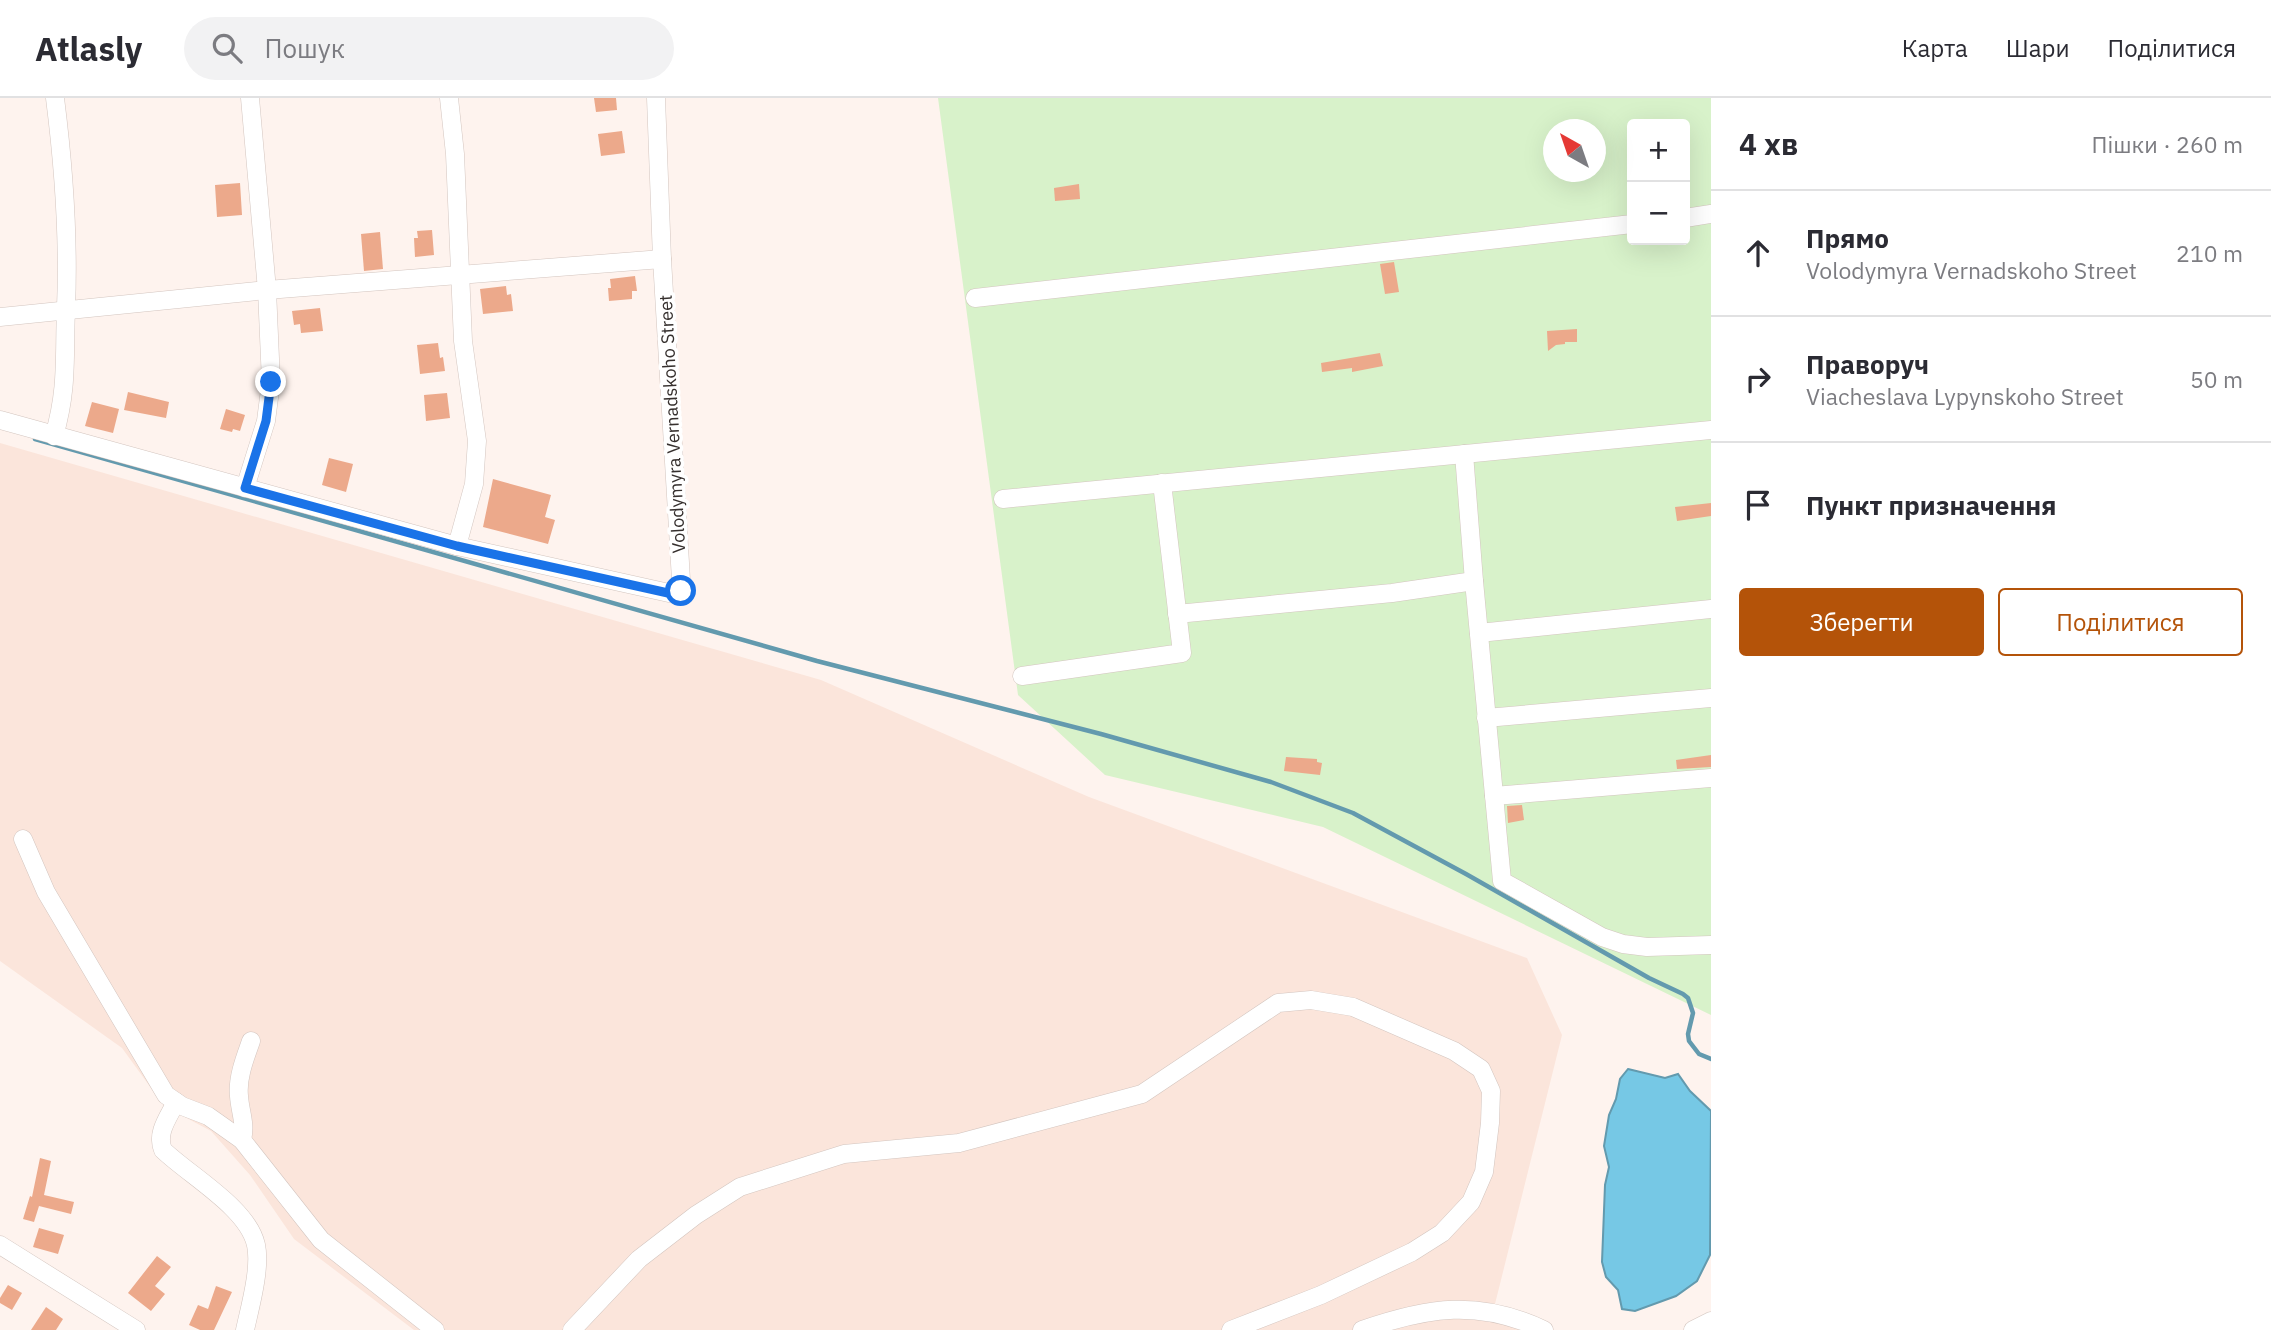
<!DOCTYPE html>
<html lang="uk">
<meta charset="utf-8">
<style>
:root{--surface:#fff;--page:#f2f2f3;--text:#2b2b33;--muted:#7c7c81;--line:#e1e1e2;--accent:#b45309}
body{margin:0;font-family:"IBM Plex Sans",sans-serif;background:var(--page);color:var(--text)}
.controls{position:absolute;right:21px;top:21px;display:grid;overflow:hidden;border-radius:7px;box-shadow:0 7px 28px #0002}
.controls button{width:63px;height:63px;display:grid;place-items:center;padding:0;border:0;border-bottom:2px solid var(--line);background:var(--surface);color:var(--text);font:35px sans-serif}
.compass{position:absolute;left:1543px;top:21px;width:63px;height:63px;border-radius:50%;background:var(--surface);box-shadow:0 7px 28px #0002;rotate:320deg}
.stop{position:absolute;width:21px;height:21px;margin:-16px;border:5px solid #1a73e8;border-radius:50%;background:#fff}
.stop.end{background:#1a73e8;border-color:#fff;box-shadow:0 2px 7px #0008}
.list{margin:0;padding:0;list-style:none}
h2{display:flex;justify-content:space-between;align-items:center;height:91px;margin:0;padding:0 28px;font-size:30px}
h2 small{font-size:23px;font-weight:400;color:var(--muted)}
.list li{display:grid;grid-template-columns:46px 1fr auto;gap:21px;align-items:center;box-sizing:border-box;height:126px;padding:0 28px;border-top:2px solid var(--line)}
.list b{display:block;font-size:26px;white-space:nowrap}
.list p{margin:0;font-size:23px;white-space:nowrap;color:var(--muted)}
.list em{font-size:23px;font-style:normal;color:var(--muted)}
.actions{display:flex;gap:14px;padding:21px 28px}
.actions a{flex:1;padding:16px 0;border:2px solid var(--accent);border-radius:7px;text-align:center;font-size:24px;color:var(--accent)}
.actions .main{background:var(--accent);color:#fff}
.icon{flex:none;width:38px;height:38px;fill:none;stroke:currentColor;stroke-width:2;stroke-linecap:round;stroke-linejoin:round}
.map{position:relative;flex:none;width:1711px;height:1232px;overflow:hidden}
header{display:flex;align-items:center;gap:42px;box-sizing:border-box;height:98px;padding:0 35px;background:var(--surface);border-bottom:2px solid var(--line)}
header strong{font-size:33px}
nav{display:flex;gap:38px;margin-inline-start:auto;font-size:24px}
.search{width:490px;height:63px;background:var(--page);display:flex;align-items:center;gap:18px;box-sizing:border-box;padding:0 24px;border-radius:38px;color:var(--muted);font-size:26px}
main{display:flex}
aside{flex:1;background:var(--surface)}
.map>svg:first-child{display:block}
</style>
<header>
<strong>Atlasly</strong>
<div class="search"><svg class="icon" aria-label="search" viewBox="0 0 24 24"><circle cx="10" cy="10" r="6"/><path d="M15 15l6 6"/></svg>Пошук</div>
<nav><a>Карта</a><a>Шари</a><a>Поділитися</a></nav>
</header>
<main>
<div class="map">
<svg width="1711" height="1232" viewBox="0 0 1711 1232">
<rect width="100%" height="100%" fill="#fef3ee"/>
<path fill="#fbe5db" d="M0,345L821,582L1089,699L1527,860L1562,937L1495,1206L1551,1232H414L294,1141L250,1077L211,1033L164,1008L122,950L0,863Z"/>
<path fill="#d8f2ca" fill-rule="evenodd" d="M938,0H1711V917L1323,729L1105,677L1018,597ZM1632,26H1685V142H1632ZM1554,32H1596V74H1554Z"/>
<path fill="#76c8e5" stroke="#639aae" stroke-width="2" d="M1628,971L1665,980L1678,976L1690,993L1711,1013L1710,1157L1697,1183L1676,1198L1635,1213L1622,1211L1618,1192L1606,1179L1602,1164L1605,1087L1609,1069L1604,1048L1609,1017L1616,1001L1620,981Z"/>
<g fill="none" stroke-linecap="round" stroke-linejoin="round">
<path stroke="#639aae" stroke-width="4.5" d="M35,341L817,563L1101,636L1271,684L1353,715L1466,776L1649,880L1683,896L1688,900L1693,915L1688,936L1689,943L1699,956L1711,961"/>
</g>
<g fill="#eca98b">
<path d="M594,0H616L617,12L596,14Z"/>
<path d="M622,33L625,55L601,58L598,36Z"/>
<path d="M240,85L242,117L217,119L215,87Z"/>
<path d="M1079,86L1080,101L1055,103L1054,90Z"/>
<path d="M432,132L434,157L415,159L414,140H418L417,133Z"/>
<path d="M380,134L383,171L364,173L361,136Z"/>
<path d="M1394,164L1399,194L1385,196L1380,166Z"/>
<path d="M635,178L637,193H632V201L609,203L608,190H611L610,181Z"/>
<path d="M506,188L507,197L511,196L513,213L483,216L480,191Z"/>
<path d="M320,210L323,233L301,235L300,226L294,227L292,213Z"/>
<path d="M1577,231V244H1565V246L1556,247L1548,253L1547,233Z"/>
<path d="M438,245L440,260L443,259L445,273L420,276L417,247Z"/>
<path d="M1380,255L1383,268L1352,274V270L1322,274L1321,265Z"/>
<path d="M128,294L169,304L166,320L124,312Z"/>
<path d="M447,295L450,320L426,323L424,297Z"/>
<path d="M92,304L119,311L113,335L85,328Z"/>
<path d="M226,311L245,317L240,333L233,331L232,334L220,331Z"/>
<path d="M329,360L353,366L346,394L322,387Z"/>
<path d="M493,381L551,397L545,419L555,422L548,446L483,429Z"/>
<path d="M1711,405V418L1677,423L1675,409Z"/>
<path d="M1711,657V669L1677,671L1676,662Z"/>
<path d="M1286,659L1317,661V664L1322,665L1320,677L1284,673Z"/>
<path d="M1522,707L1524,722L1508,725L1507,708Z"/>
<path d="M40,1060L51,1063L44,1097L74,1104L71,1116L39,1108L34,1124L23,1121L30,1098L32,1099Z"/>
<path d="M39,1130L64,1137L58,1156L33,1149Z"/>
<path d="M157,1158L171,1169L155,1188L165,1196L151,1213L128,1195Z"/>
<path d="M8,1187L22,1195L12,1212L0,1205V1200Z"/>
<path d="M216,1188L232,1194L214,1232H200L189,1227L198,1207L208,1211Z"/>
<path d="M46,1209L63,1221L56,1232H31Z"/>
</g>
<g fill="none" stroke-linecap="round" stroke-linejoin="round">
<defs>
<g id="minor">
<path d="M449,0L455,56L463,243L477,343L474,386L457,448"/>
<path d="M1685,120L1711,116"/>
<path d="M975,200L1632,126"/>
<path d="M0,219L267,192L662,161"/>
<path d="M0,322L457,448L669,495H679L681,482L662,161L656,0"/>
<path d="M54,338C68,290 64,259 66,210C69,138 64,71 55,0"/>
<path d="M1464,356L1474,483L1502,783L1602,839L1623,846L1647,849L1711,847"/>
<path d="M245,390L266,323L271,284L267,192L250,0"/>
<path d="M1003,401L1711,332"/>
<path d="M1177,516L1392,495L1474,483"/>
<path d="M1479,535L1711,511"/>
<path d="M1022,578L1182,555L1162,385"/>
<path d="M1486,620L1711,600"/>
<path d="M1494,698L1711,680"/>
<path d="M23,741L46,794L166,997L182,1008L208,1018L242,1042L321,1142L435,1232"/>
<path d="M176,1004C168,1020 156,1035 163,1052C190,1078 248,1110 256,1147C261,1170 250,1209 245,1232"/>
<path d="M242,1042C246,1025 240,1014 239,998C237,980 245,960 251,943"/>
<path d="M0,1147L136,1232"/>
<path d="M572,1232L639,1161L696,1117L740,1089L844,1056L959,1045L1142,996L1278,905L1311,902L1353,909L1454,953L1481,971L1491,993L1490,1025L1484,1074L1471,1104L1442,1135L1412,1154L1321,1197L1231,1232"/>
<path d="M1362,1232C1428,1209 1479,1201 1544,1232"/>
<path d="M1693,1232L1711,1223"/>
</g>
</defs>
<use href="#minor" stroke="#d3c5bf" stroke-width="19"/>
<use href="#minor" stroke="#fff" stroke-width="18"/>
</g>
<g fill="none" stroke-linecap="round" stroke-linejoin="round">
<path stroke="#1a73e8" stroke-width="9" d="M271,284L266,323L245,390L457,448L668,495L676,496L681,493"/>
</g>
<g text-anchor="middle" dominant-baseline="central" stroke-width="7" stroke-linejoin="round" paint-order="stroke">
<g font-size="18" fill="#36302e" stroke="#fff">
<text transform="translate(672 326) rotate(-93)">Volodymyra Vernadskoho Street</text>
</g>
</g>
</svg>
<div class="controls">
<button>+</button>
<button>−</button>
</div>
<svg class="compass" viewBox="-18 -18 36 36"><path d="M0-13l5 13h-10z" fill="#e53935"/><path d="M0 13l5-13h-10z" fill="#7c7c81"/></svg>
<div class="stop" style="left:681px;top:493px"></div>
<div class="stop end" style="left:271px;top:284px"></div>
</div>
<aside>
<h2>4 хв<small>Пішки · 260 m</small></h2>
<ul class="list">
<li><svg class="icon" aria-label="ahead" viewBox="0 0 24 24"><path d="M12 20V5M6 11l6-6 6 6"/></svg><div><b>Прямо</b><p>Volodymyra Vernadskoho Street</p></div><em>210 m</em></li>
<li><svg class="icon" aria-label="right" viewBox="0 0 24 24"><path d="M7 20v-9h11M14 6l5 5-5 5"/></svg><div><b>Праворуч</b><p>Viacheslava Lypynskoho Street</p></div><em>50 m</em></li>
<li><svg class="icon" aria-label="arrive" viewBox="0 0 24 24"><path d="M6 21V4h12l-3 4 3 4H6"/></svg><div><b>Пункт призначення</b></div></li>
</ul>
<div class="actions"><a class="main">Зберегти</a><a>Поділитися</a></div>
</aside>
</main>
